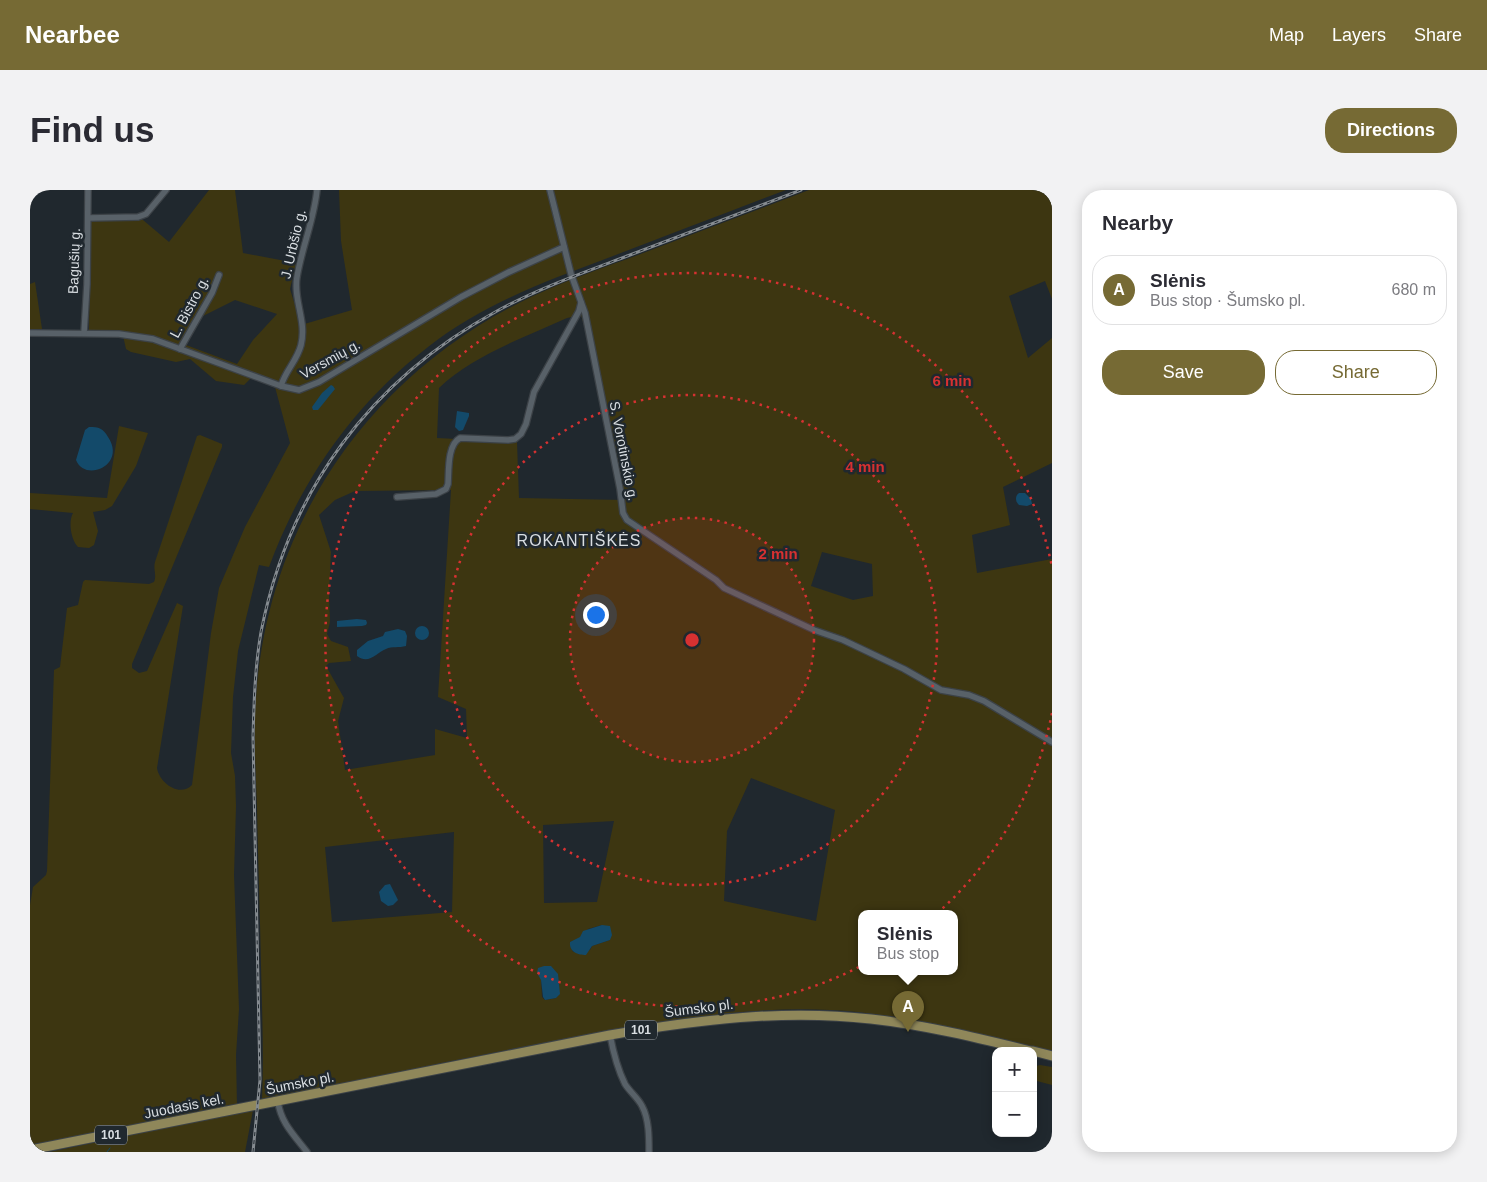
<!DOCTYPE html>
<meta charset="utf-8">
<style>
:root{--surface:#fff;--page:#f2f2f3;--text:#2b2b33;--muted:#7c7c81;--line:#e1e1e2;--accent:#766a34}
body{margin:0;font-family:Helvetica,sans-serif;background:var(--page);color:var(--text)}
.controls{position:absolute;right:15px;bottom:15px;display:grid;overflow:hidden;border-radius:10px;box-shadow:0 2px 12px #0003}
.controls button{width:45px;height:45px;display:grid;place-items:center;padding:0;border:0;border-bottom:1px solid var(--line);background:var(--surface);color:var(--text);font:25px sans-serif}
.you{position:absolute;left:565px;top:424px;width:18px;height:18px;margin:-12px;border:4px solid #fff;border-radius:50%;background:#1a73e8;box-shadow:0 0 0 8px #1a73e833}
.badge{display:grid;place-items:center;width:32px;height:32px;border-radius:50%;background:var(--accent);color:#fff;font-size:16px;font-weight:700}
.pin{position:absolute;translate:-50% -41px;filter:drop-shadow(0 1px 2px #0008)}
.pin::after{content:'';position:absolute;top:26px;width:18px;height:15px;background:inherit;clip-path:polygon(0 0,100% 0,50% 100%)}
.popup{position:absolute;left:828px;top:720px;width:100px;height:65px;box-sizing:border-box;display:grid;place-content:center;border-radius:10px;background:var(--surface);filter:drop-shadow(0 1px 4px #0005);font-size:16px;white-space:nowrap;color:var(--muted)}
.popup b{font-size:19px;color:var(--text)}
.popup::after{content:'';position:absolute;left:50%;top:100%;margin-left:-10px;border:10px solid transparent;border-top-color:var(--surface)}
.list{margin:0;padding:0;list-style:none}
h2{display:flex;justify-content:space-between;align-items:center;height:65px;margin:0;padding:0 20px;font-size:21px}
h2 small{font-size:16px;font-weight:400;color:var(--muted)}
.list li{display:grid;grid-template-columns:32px 1fr auto;gap:15px;align-items:center;box-sizing:border-box;height:70px;margin:0 10px 10px;padding:0 10px;border:1px solid var(--line);border-radius:20px}
.list b{display:block;font-size:19px;white-space:nowrap}
.list p{margin:0;font-size:16px;white-space:nowrap;color:var(--muted)}
.list em{font-size:16px;font-style:normal;color:var(--muted)}
.actions{display:flex;gap:10px;padding:15px 20px}
.actions a{flex:1;padding:11px 0;border:1px solid var(--accent);border-radius:20px;text-align:center;font-size:18px;color:var(--accent)}
.actions .main{background:var(--accent);color:#fff}
.map{position:relative;flex:none;width:1022px;height:962px;overflow:hidden;border-radius:20px}
header{display:flex;align-items:center;gap:30px;box-sizing:border-box;height:70px;padding:0 25px;background:var(--accent);color:#fff}
header strong{font-size:24px}
nav{display:flex;gap:28px;margin-inline-start:auto;font-size:18px}
.intro{display:flex;align-items:center;justify-content:space-between;box-sizing:border-box;height:120px;padding:0 30px}
h1{margin:0;font-size:35px}
.button{padding:12px 22px;border-radius:20px;background:var(--accent);color:#fff;font-size:18px;font-weight:700}
main{display:flex;gap:30px;padding:0 30px}
aside{flex:1;background:var(--surface);border-radius:20px;box-shadow:0 2px 12px #0003}
.map>svg:first-child{display:block}
</style>
<header>
<strong>Nearbee</strong>
<nav><a>Map</a><a>Layers</a><a>Share</a></nav>
</header>
<div class="intro"><h1>Find us</h1><a class="button">Directions</a></div>
<main>
<div class="map">
<svg width="1022" height="962" viewBox="0 0 1022 962">
<rect width="100%" height="100%" fill="#20282e"/>
<g fill="#3d3611" fill-rule="evenodd">
<path d="M179,0H205L213,63L266,73L260,99L271,135L322,120L311,51L309,0H756C698,22 641,44 583,66C519,90 452,114 398,157C324,214 271,290 239,377L229,375L208,461L203,507L201,563L205,586L206,616L204,685L209,819L206,865L207,916L0,956V715L3,697L16,685L17,681L24,480L30,477L37,418L48,415L53,392L55,390L119,394L124,392C127,385 123,379 125,372L167,246L170,245L192,254V257L102,474V478L109,483L117,481L147,413L153,416L127,578C129,592 149,608 162,595L181,443L189,398L215,337L260,253L245,197L221,188L214,195L186,191L160,169L146,172L101,162L96,159L92,141L59,140L61,31L113,30L139,52ZM205,110L247,124L223,150L207,174L156,155L173,126Z"/>
<path d="M779,0H1022V109L1015,91L979,106L998,168L1022,148V273L973,297L980,335L942,345L947,383L1022,369V862C985,854 948,846 912,838C884,832 856,825 828,822C732,812 635,831 540,848C437,867 335,889 232,910C234,866 232,821 231,776C230,724 228,671 227,618C226,582 223,545 226,509C237,332 341,183 501,107C535,91 572,78 608,65C665,43 722,22 779,0ZM551,125L574,204L593,310L489,308L487,252L407,248L409,198C442,166 495,147 537,128ZM421,300L408,507L436,519L437,548L405,539V565L315,580L308,531L314,508L296,476L299,473L321,471L318,457L301,451L297,444L300,432L299,403L301,362L289,325L305,310L325,301ZM792,362L842,374L843,406L823,410L781,396ZM721,588L805,620L786,731L694,711L697,641ZM584,631L567,712L514,713L513,635ZM424,642L422,722L302,732L295,657ZM832,723H924V781H832ZM572,735L580,750L562,756L560,760L543,762L540,752L548,750L558,739ZM511,789L529,804L526,808L515,810L512,807Z"/>
<path d="M5,92L12,139H0V94Z"/>
<path d="M89,236L118,243L106,276L82,316L75,320L63,322L68,341L64,355L59,358L48,357C41,350 38,332 43,323L0,319V303L77,308Z"/>
<path d="M1010,875L1022,877V895L1003,890V877Z"/>
<path d="M223,920L215,962H19Z"/>
</g>
<g fill="#134a6a">
<path d="M301,195L303,196L305,199L288,220H283L282,217L292,203Z"/>
<path d="M427,221L439,223V226L433,240L429,241L425,237Z"/>
<path d="M59,237C69,237 73,238 78,247C97,275 55,293 46,270L55,240Z"/>
<path d="M989,303H995L1001,309L1002,314L997,316L989,315C985,311 985,306 989,303Z"/>
<path d="M327,429L336,430L337,433L336,435L332,436L307,437V431Z"/>
<circle cx="392" cy="443" r="7"/>
<path d="M368,439L375,441L377,446L376,456C369,458 362,456 356,459C346,463 339,475 327,466V460L338,451L353,446L355,442Z"/>
<path d="M360,694L368,710L363,715L358,716L351,711L349,702L355,695Z"/>
<path d="M572,735L580,736L582,745L580,750L562,756L556,765C548,765 539,762 540,752L550,747L553,741Z"/>
<path d="M514,776H521L528,784L530,804L526,808L515,810L513,807L511,790L507,783L508,778Z"/>
</g>
<g fill="none" stroke-linecap="round" stroke-linejoin="round">
<path stroke="#134a6a" stroke-width="1" d="M77,962L80,958"/>
<defs>
<g id="street">
<path d="M520,0L541,84L555,123L590,299L593,323L597,330L686,390L694,398L784,440L813,450L874,479L911,500L939,505L954,511L1022,552"/>
<path d="M58,28L108,27L116,24L136,0"/>
<path d="M0,143L89,144L123,149L251,196L269,200L289,192L431,107L479,82L534,57"/>
<path d="M54,143L57,94L58,0"/>
<path d="M150,159L182,103L189,85"/>
<path d="M251,196C255,181 267,171 271,155C277,131 263,110 267,87C272,57 284,30 287,0"/>
<path d="M367,307L406,304L416,299L418,294C419,281 417,255 430,248L478,250L485,249L491,244L496,234L504,202L549,121L551,113"/>
<path d="M580,845C583,861 588,880 595,894C600,902 608,908 612,916C619,929 619,947 619,962"/>
<path d="M248,912C251,933 264,945 277,962"/>
</g>
<g id="primary">
<path d="M1003,861L1022,866"/>
<path d="M0,960L580,845C667,830 753,819 841,829C895,835 948,848 1001,861"/>
</g>
</defs>
<use href="#street" stroke="#3c4247" stroke-width="8"/>
<use href="#primary" stroke="#3c4247" stroke-width="11"/>
<use href="#street" stroke="#586168" stroke-width="5.5"/>
<use href="#primary" stroke="#8f875a" stroke-width="9"/>
<defs>
<path id="rail" d="M223,962L230,890L223,547C224,512 225,476 231,442C259,300 340,190 467,121C509,98 555,82 600,65C657,43 714,22 771,0"/>
</defs>
<use href="#rail" stroke="#858b90" stroke-width="3"/>
<use href="#rail" stroke="#20282e" stroke-width="1" stroke-dasharray="4" stroke-linecap="butt"/>
</g>
<circle cx="662" cy="450" r="122" fill="#d63131" fill-opacity=".12"/>
<g fill="none" stroke="#d63131" stroke-width="2.5" stroke-dasharray="2.5 5">
<circle cx="662" cy="450" r="122"/>
<circle cx="662" cy="450" r="245"/>
<path d="M1022 523A367 367 0 1 1 1022 377"/>
</g>
<g text-anchor="middle" dominant-baseline="central" stroke-width="5" stroke-linejoin="round" paint-order="stroke">
<g fill="#20282e" stroke="#a2a7ac" stroke-width="1">
<rect x="595" y="830.5" width="32" height="19" rx="4"/>
<rect x="65" y="935.5" width="32" height="19" rx="4"/>
</g>
<g font-size="12" font-weight="bold" fill="#d9dee2">
<text x="611" y="840">101</text>
<text x="81" y="945">101</text>
</g>
<g font-size="14" fill="#d9dee2" stroke="#20282e">
<text transform="translate(263 54) rotate(-77)">J. Urbšio g.</text>
<text transform="translate(44 71) rotate(-88)">Bagušių g.</text>
<text transform="translate(159 117) rotate(-62)">L. Bistro g.</text>
<text transform="translate(300 169) rotate(-29)">Versmių g.</text>
<text transform="translate(594 261) rotate(79)">S. Vorotinskio g.</text>
<text transform="translate(669 818) rotate(-7)">Šumsko pl.</text>
<text transform="translate(270 893) rotate(-11)">Šumsko pl.</text>
<text transform="translate(154 916) rotate(-11)">Juodasis kel.</text>
</g>
<g font-size="16" letter-spacing="1" fill="#d9dee2" stroke="#20282e">
<text x="549" y="350">ROKANTIŠKĖS</text>
</g>
</g>
<circle cx="662" cy="450" r="8" fill="#d63131" stroke="#20282e" stroke-width="2.5"/>
<g font-size="15" text-anchor="middle" font-weight="bold" fill="#d63131" stroke="#20282e" stroke-width="5" stroke-linejoin="round" paint-order="stroke">
<text x="922" y="196">6 min</text>
<text x="835" y="282">4 min</text>
<text x="748" y="369">2 min</text>
</g>
</svg>
<div class="controls">
<button>+</button>
<button>−</button>
</div>
<div class="you"></div>
<div class="pin badge" style="left:878px;top:842px">A</div>
<div class="popup"><b>Slėnis</b>Bus stop</div>
</div>
<aside>
<h2>Nearby<small></small></h2>
<ul class="list">
<li><span class="badge">A</span><div><b>Slėnis</b><p>Bus stop · Šumsko pl.</p></div><em>680 m</em></li>
</ul>
<div class="actions"><a class="main">Save</a><a>Share</a></div>
</aside>
</main>
